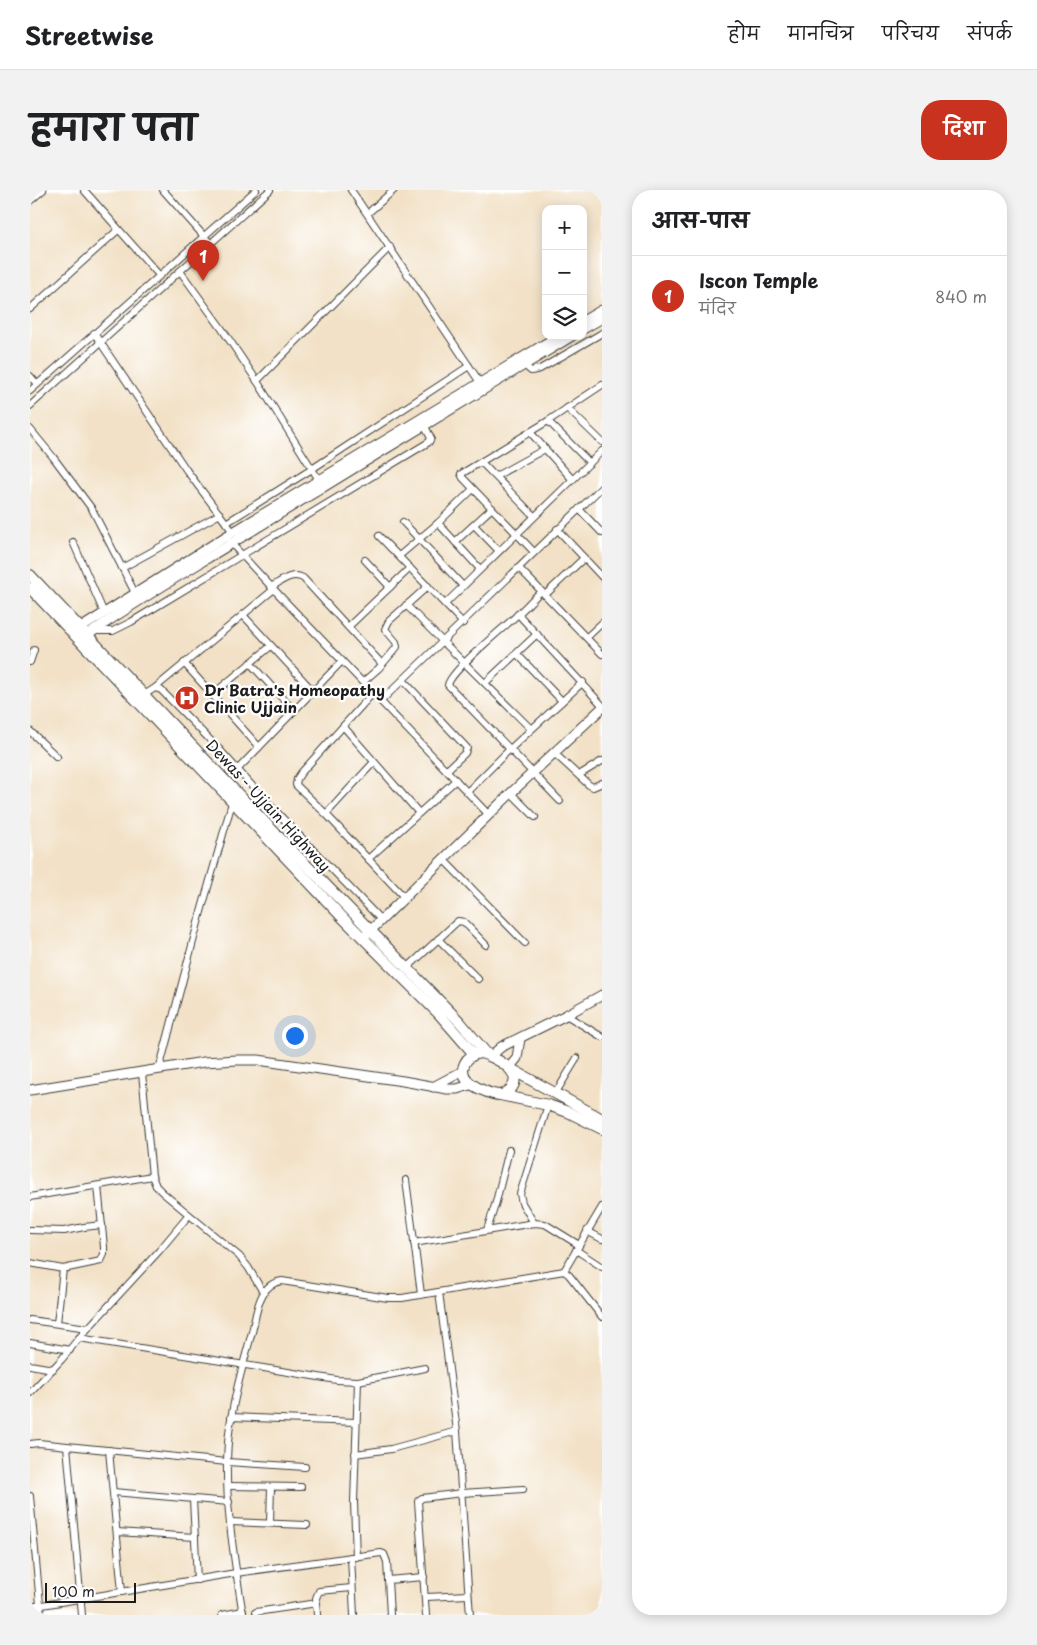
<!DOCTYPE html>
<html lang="hi">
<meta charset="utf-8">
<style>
:root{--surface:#fff;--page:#f2f2f2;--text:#202124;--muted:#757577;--line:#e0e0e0;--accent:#c8321e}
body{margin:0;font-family:"Playpen Sans","Playpen Sans Deva",sans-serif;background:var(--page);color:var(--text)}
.controls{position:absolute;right:15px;top:15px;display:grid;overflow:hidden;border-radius:10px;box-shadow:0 2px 12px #0003}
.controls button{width:45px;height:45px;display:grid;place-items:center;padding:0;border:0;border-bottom:1px solid var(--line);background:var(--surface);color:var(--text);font:25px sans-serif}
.scale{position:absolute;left:15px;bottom:12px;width:91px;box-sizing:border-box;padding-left:5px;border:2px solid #1c1c1c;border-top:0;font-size:14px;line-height:18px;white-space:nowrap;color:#1c1c1c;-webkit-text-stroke:4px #fff;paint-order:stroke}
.you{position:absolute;left:264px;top:845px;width:18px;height:18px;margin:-12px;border:4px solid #fff;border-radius:50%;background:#1a73e8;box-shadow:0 0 0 8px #1a73e833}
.badge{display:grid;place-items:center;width:32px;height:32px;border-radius:50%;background:var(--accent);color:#fff;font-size:16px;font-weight:700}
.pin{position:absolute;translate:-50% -41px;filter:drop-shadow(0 1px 2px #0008)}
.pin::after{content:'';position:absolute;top:26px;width:18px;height:15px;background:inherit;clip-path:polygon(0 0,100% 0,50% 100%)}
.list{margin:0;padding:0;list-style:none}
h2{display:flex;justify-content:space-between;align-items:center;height:65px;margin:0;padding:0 20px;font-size:21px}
h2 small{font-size:16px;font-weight:400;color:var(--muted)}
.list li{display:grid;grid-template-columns:32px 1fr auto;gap:15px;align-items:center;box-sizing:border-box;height:80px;padding:0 20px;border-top:1px solid var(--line)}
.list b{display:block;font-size:19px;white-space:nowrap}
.list p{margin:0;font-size:16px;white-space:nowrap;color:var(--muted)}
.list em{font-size:16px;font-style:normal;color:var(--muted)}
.icon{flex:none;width:28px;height:28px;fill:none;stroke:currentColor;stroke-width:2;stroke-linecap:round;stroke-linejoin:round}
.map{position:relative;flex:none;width:572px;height:1425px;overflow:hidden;border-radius:20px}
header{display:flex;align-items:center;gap:30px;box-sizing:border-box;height:70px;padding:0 25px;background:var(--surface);border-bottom:1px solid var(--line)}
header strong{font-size:24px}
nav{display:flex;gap:28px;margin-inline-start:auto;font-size:18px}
.intro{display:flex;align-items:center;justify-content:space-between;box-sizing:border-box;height:120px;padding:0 30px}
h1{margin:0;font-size:35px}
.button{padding:12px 22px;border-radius:20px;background:var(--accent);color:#fff;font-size:18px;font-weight:700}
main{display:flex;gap:30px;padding:0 30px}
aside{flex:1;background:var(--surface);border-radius:20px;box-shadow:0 2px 12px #0003}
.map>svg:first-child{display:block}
</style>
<header>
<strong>Streetwise</strong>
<nav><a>होम</a><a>मानचित्र</a><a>परिचय</a><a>संपर्क</a></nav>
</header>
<div class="intro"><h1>हमारा पता</h1><a class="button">दिशा</a></div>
<main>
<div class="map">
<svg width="572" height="1425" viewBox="0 0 572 1425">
<rect width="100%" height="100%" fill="#fff"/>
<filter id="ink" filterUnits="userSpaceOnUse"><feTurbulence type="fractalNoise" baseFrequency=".02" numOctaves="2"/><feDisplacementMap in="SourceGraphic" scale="10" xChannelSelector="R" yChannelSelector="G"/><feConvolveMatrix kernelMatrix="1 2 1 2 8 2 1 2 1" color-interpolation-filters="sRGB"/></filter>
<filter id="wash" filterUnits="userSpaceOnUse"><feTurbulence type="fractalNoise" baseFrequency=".0096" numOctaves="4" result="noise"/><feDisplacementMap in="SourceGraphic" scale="20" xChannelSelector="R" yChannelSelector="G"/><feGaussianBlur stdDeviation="1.12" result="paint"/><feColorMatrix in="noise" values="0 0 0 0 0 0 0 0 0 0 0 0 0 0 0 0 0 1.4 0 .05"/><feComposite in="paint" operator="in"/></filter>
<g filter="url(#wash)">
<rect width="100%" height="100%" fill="#f2e1c6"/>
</g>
<g filter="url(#ink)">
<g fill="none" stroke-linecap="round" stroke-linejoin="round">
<defs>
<g id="street">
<path d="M54,0L129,85"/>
<path d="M133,0L180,53"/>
<path d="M321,0L451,194"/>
<path d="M0,11L13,0"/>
<path d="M338,23L364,0"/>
<path d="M150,81L192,139L227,191L289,290"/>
<path d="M0,119L88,40"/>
<path d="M64,143L157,281L203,342"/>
<path d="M492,173L501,181L510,179L572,143"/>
<path d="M0,186L7,194"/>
<path d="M227,191L360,57"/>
<path d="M0,201L226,0"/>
<path d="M0,216L240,0"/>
<path d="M537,218L572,252"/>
<path d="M518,231L560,273"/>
<path d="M0,239L23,267L62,319L105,403"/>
<path d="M500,242L542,289"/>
<path d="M451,272L504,326"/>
<path d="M466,286L515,259"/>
<path d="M549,319L572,343"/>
<path d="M373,332L433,396"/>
<path d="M196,333L282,279L439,176"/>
<path d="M408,333L450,379"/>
<path d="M444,335L469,361"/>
<path d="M527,339L572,387"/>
<path d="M349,346L433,433"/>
<path d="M43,352L74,423"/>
<path d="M200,352L234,389L459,625"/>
<path d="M425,352L462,318"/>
<path d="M504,362L433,288L431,284L518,231L572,195"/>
<path d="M369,366L408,333L443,299"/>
<path d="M335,370L360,397"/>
<path d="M92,378L190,324"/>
<path d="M489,378L572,464"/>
<path d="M241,397C252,391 261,382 273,388L352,474"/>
<path d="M511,401C503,409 495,418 486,426C473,439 421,480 418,495L530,611"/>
<path d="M515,405L554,368"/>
<path d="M415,414L572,261"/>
<path d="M376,415L501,539"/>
<path d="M488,424L572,515"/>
<path d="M213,425L283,501"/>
<path d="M318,437L380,378"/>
<path d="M63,441H83L101,432L399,252L401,248L394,235"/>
<path d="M557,447L572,433"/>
<path d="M487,464L532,511"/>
<path d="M0,472L4,460"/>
<path d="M154,473L229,557"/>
<path d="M220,473L264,521"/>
<path d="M373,490L437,558L435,563L417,580"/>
<path d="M333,492L349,478L367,457L366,452L355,439L359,431L398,396"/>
<path d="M455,493L507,444"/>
<path d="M125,498L243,400"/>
<path d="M343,503L271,583L267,589L266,595L296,624L374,707"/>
<path d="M114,505L125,498L131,500L189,559L235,610L351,730"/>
<path d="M182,505L241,456"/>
<path d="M351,511L572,297"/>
<path d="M313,536L389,623"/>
<path d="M0,541L27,567"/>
<path d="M524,563L559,595L563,597L572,593"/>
<path d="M208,579L312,471"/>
<path d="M549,585L572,571"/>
<path d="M437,602L479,560L553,492"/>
<path d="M481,603L505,627"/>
<path d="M296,624L344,572"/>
<path d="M338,669L426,590"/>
<path d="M413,669L495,753"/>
<path d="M408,749L448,789"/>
<path d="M376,779L428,731L434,732L456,755"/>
<path d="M536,825L572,847"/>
<path d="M129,880L169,729L203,609"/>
<path d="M112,883L122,986L126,996L133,1003L209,1066L218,1077L233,1102"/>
<path d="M525,904L547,868"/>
<path d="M376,990L391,1104"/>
<path d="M0,1007L122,986"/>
<path d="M504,1033L492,1013L490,1004L518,915"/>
<path d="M0,1040L34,1041L54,1037L72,1035"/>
<path d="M457,1040L466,1012L479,960"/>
<path d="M557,1041L572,1049"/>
<path d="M384,1053L504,1033L515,1034L549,1055"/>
<path d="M546,1060L572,1077"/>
<path d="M0,1073L33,1079L71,1071L74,1064V1057L68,996"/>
<path d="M534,1081L572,1017"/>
<path d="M409,1102L427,1241L440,1425"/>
<path d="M0,1130L58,1138"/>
<path d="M27,1133L33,1079"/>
<path d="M49,1148L307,1190L328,1191L395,1178"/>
<path d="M0,1153L40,1160"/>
<path d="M0,1175L23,1179"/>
<path d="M0,1203L32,1169L49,1148L129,1061L159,1025"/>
<path d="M201,1227L326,1232"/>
<path d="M0,1254L9,1253L37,1256"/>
<path d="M79,1260L92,1402"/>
<path d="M325,1264L361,1259L427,1241"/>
<path d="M198,1296L271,1297"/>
<path d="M83,1302L199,1312"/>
<path d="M0,1306L11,1425"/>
<path d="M163,1309L167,1390"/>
<path d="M200,1332L277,1335"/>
<path d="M240,1333L241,1297"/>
<path d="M87,1342L165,1347"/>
<path d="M321,1367L324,1425"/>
<path d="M326,1367L324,1312L328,1191"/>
<path d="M358,1390L394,1387"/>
<path d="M396,1407L438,1405"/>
<path d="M0,1417L206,1383L351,1363L354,1364L357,1372L360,1425"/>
<path d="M226,1422L287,1413"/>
<path d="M52,1425L37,1256L197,1272L275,1277"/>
<path d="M192,1425L213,1421"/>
<path d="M213,1425C204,1368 192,1300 199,1243C203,1209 213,1175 222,1142C227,1123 228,1094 252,1091L358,1108H372L534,1081L539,1085L572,1127"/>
<path d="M287,1425L286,1408L289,1401L322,1398"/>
<path d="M396,1425L388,1311L392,1308L432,1303L493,1299"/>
</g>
<g id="secondary">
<path d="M553,131L572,120"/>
<path d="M553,139L572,128"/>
<path d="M46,441L195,347L528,146"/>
<path d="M52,449C101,414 152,384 202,353C315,283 428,215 542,146"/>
<path d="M337,744L481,603L572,518"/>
<path d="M461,866L471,857L536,825L572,805"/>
<path d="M479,878L487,868L490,848"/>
<path d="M403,897L433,881"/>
<path d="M0,900L174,872L207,870H228L373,891L417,899H427L443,894"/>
</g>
<g id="primary">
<path d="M0,385L245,643L430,832L457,864"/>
<path d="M0,398L314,729L410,825L444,864"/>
<path d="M450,863C463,866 497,882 480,900C477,902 474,905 470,905C461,905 444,897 438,891C427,880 436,865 450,863Z"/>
<path d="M481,879L572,929"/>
<path d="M470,905L518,915L538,922L572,939"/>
</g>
</defs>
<use href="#street" stroke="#3c3a36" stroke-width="8"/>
<use href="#secondary" stroke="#3c3a36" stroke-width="11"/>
<use href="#primary" stroke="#3c3a36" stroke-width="12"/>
<use href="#street" stroke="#fff" stroke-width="6"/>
<use href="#secondary" stroke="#fff" stroke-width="9"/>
<use href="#primary" stroke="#fff" stroke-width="10"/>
</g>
</g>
<defs>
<symbol id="hospital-disc" viewBox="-11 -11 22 22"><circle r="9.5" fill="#c8321e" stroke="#fff"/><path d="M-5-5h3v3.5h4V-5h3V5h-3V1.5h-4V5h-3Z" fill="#fff"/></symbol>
</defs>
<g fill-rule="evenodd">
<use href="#hospital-disc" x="143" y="494" width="28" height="28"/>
</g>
<g text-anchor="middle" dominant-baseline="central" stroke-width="4.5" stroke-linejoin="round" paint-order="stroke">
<g font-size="15" font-weight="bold" fill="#1c1c1c" stroke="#fff" text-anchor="start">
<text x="174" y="499">Dr Batra's Homeopathy<tspan x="174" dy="17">Clinic Ujjain</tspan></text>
</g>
<g font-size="15" fill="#1c1c1c" stroke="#fff">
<text transform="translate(239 615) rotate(47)">Dewas - Ujjain Highway</text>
</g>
</g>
</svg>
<div class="controls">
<button>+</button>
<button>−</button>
<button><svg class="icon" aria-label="layers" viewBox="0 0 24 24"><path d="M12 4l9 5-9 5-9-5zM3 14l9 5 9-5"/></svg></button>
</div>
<div class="scale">100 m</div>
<div class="you"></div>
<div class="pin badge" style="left:173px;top:91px">1</div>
</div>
<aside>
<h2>आस-पास<small></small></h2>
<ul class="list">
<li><span class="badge">1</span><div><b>Iscon Temple</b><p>मंदिर</p></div><em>840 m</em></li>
</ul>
</aside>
</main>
